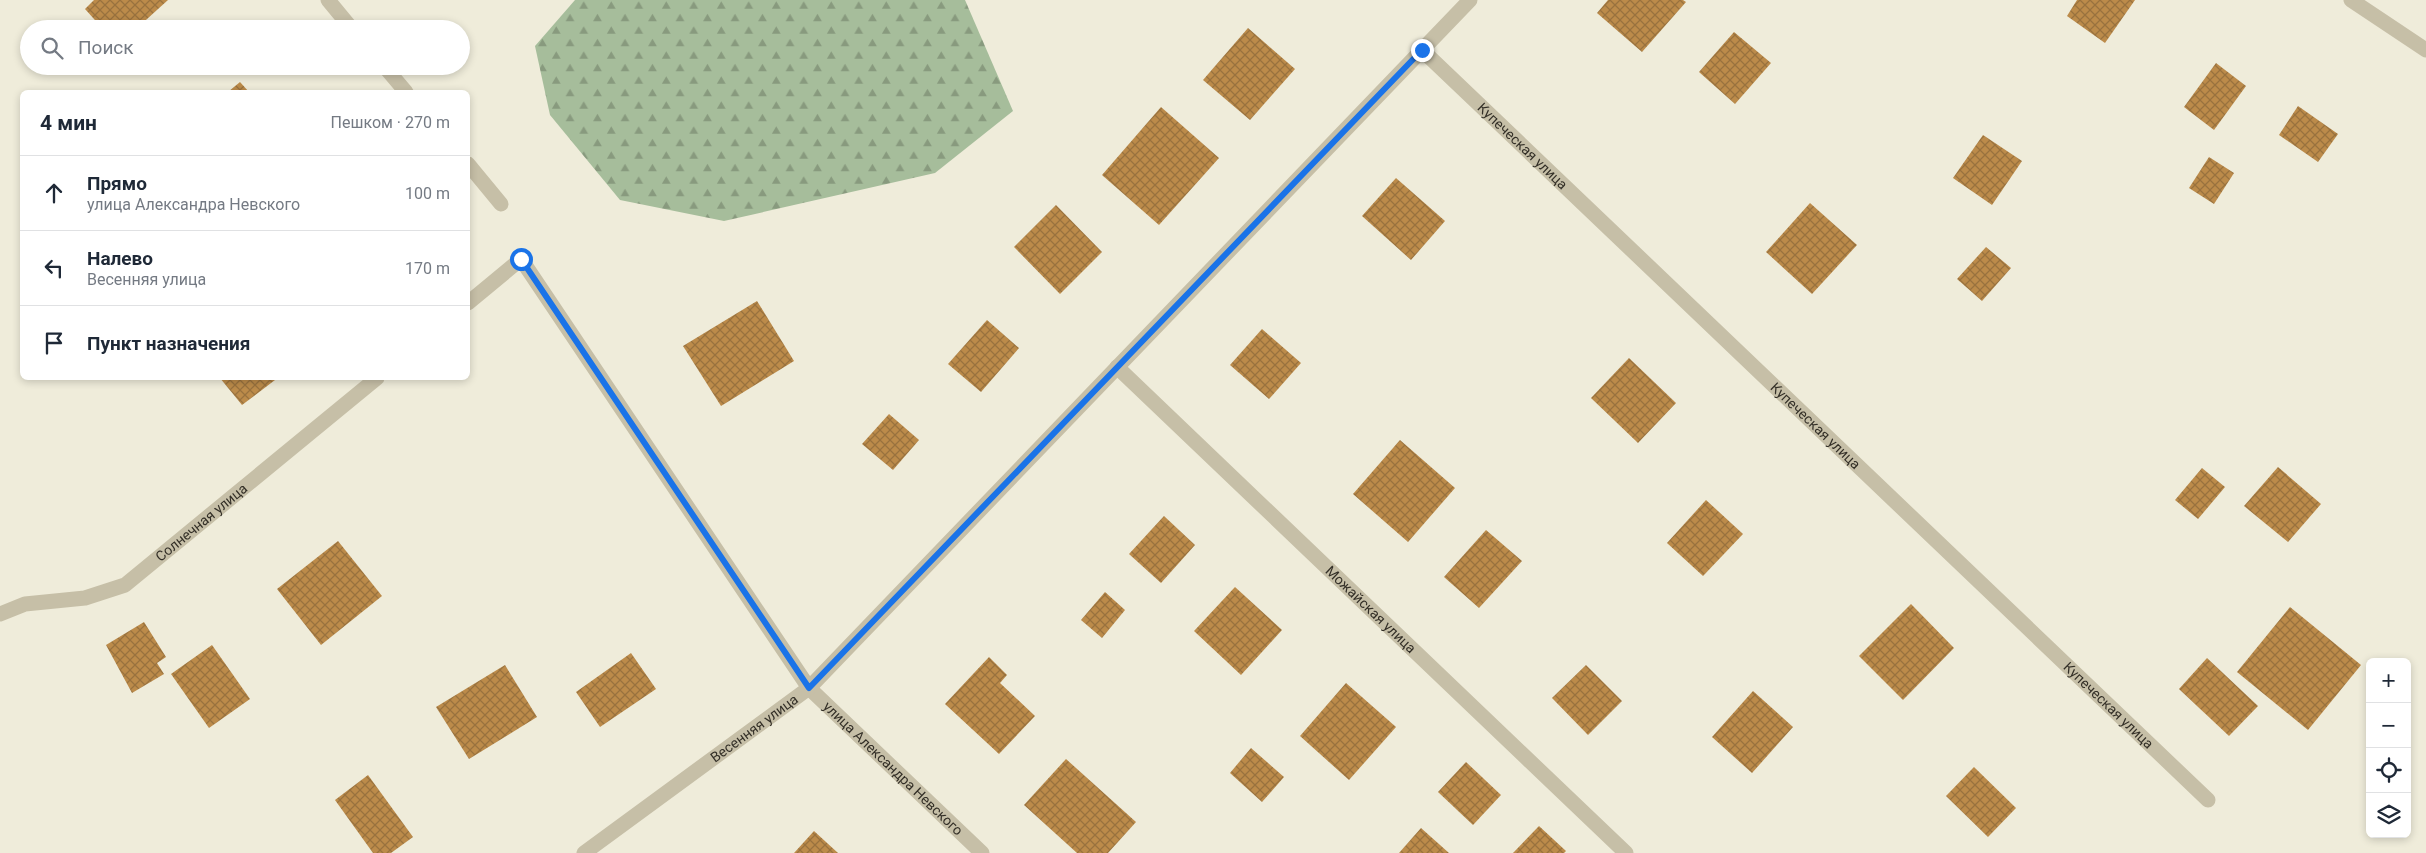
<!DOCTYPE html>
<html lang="ru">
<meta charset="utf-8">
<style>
:root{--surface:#fff;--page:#f6f6f7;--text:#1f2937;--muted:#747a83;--line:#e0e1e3}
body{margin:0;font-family:Roboto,sans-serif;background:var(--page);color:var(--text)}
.controls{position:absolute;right:15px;bottom:15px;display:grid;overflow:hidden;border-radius:8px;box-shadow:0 2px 8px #0003}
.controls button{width:45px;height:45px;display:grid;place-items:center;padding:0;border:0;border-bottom:1px solid var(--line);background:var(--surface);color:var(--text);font:25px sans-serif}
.stop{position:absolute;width:15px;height:15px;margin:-11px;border:4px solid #1a73e8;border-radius:50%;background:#fff}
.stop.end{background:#1a73e8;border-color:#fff;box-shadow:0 1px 5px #0008}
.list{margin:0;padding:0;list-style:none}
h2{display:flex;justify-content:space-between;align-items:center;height:65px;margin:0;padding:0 20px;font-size:21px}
h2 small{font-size:16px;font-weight:400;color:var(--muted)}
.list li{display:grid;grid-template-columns:32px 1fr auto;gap:15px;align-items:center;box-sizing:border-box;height:75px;padding:0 20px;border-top:1px solid var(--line)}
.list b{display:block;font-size:19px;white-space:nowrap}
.list p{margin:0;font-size:16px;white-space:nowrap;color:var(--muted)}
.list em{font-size:16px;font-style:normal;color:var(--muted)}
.icon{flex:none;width:28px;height:28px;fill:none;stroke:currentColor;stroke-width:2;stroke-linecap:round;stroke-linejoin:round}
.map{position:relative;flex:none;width:2426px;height:853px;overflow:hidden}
.search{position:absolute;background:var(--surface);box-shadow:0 2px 8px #0003;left:20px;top:20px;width:450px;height:55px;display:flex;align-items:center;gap:12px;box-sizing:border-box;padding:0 18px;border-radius:28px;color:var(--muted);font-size:19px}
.panel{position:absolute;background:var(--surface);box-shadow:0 2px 8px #0003;left:20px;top:90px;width:450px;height:290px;border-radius:8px}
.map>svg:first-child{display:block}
</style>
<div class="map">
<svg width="2426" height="853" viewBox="0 0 2426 853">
<defs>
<pattern id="forest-firs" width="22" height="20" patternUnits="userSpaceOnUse" patternTransform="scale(1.25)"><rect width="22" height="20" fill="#a6bd9b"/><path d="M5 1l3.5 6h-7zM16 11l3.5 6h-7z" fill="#889a7e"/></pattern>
<pattern id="building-cross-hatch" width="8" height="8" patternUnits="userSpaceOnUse" patternTransform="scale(1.25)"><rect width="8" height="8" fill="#bc8b4a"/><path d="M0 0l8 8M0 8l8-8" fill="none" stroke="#99723e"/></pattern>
</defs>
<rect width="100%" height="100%" fill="#efecda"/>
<path fill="url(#forest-firs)" d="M575,0H965L1013,111L935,173L724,221L620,200L550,115L535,46Z"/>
<g fill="url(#building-cross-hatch)">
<path d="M94,0H168L136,29H103L85,9Z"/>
<path d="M1608,0H1683L1686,2L1642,52L1597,13Z"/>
<path d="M2077,0H2135L2105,43L2067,16Z"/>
<path d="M1248,28L1295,69L1250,120L1203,80Z"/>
<path d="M1734,32L1771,63L1735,104L1699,72Z"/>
<path d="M2216,63L2246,86L2214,130L2184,107Z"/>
<path d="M240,82L249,92H228Z"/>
<path d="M2298,106L2338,134L2318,162L2279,135Z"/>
<path d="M1161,107L1219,158L1159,225L1102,175Z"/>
<path d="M1983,135L2022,161L1992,205L1953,178Z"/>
<path d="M2209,157L2234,173L2214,204L2189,188Z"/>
<path d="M1396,178L1445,221L1411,260L1362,216Z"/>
<path d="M1810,203L1857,245L1812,294L1766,252Z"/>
<path d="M1056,205L1102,252L1060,294L1014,247Z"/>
<path d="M1986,247L2011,268L1982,301L1957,279Z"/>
<path d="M757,301L794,361L721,406L683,346Z"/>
<path d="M987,320L1019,348L981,392L948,364Z"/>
<path d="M1262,329L1301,363L1269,399L1230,365Z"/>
<path d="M1629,358L1676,403L1638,443L1591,398Z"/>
<path d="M220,378H273L275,380L242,405Z"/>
<path d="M889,414L919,440L893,470L862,444Z"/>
<path d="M1400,440L1455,488L1408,542L1353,494Z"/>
<path d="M2278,467L2321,504L2288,542L2244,506Z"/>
<path d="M2202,468L2225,487L2198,519L2175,500Z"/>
<path d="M1706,500L1743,534L1703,576L1667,543Z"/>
<path d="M1164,516L1195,545L1161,583L1129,554Z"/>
<path d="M1486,530L1522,561L1479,608L1444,577Z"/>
<path d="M338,541L382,596L321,645L277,589Z"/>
<path d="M1235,587L1282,630L1241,675L1194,631Z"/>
<path d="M1105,592L1125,610L1102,638L1081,620Z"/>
<path d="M1911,604L1954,648L1903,700L1859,656Z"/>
<path d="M2290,607L2361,665L2308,730L2237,672Z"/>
<path d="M144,622L166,657L157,663L164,674L132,693L106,645Z"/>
<path d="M212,645L250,699L209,728L171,674Z"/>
<path d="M631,653L656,689L600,727L576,692Z"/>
<path d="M989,657L1007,675L1000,683L1035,716L999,754L945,704Z"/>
<path d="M2207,658L2258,706L2229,736L2179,689Z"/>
<path d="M505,665L537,717L469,759L436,707Z"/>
<path d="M1586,665L1622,701L1588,735L1552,698Z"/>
<path d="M1346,683L1396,727L1349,780L1300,736Z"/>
<path d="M1753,691L1793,727L1752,773L1712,737Z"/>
<path d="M1251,748L1284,777L1262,802L1230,773Z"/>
<path d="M1066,759L1136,822L1108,853H1077L1024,805Z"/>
<path d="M1466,762L1501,795L1473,825L1438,792Z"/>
<path d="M1974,767L2016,808L1988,837L1946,796Z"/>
<path d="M368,775L413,837L391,853H373L335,800Z"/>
<path d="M1539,826L1566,851L1564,853H1513Z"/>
<path d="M1421,828L1449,853H1399Z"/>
<path d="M814,831L838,853H794Z"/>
</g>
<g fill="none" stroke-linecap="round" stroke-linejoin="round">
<g stroke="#c6bfa7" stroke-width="15">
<path d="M328,0L352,29"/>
<path d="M2351,0L2426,50"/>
<path id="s1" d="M1422,50L2208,800"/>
<path d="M384,66L406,92"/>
<path d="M468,164L501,204"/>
<path id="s2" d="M468,303L521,259L809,688L982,853"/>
<path id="s3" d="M1117,367L1626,853"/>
<path id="s4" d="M0,614L25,604L85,598L125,585L377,378"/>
<path id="s5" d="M584,853L809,688L1470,0"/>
</g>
</g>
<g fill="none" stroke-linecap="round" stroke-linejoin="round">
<path stroke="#1a73e8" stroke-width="6" d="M521,259L809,688L1422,50"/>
</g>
<g text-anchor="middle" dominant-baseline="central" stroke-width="5" stroke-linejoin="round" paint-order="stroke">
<g font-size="14" fill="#332f27" stroke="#f7f5e5">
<text stroke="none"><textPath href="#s1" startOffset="139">Купеческая улица</textPath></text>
<text stroke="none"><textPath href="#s1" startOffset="544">Купеческая улица</textPath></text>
<text stroke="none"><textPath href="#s4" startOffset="228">Солнечная улица</textPath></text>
<text stroke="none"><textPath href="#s3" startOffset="351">Можайская улица</textPath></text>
<text stroke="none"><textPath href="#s1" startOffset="949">Купеческая улица</textPath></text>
<text stroke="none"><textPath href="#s5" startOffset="211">Весенняя улица</textPath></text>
<text stroke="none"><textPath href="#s2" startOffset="702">улица Александра Невского</textPath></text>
</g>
</g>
</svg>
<div class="controls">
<button>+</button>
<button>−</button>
<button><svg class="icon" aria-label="locate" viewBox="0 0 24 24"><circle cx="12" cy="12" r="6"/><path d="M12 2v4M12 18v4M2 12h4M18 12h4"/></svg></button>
<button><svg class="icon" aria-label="layers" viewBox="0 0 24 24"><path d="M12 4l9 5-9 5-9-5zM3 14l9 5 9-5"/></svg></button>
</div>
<div class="stop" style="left:521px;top:259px"></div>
<div class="stop end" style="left:1422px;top:50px"></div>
<div class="search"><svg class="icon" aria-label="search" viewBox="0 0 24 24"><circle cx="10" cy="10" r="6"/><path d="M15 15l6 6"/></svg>Поиск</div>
<section class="panel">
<h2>4 мин<small>Пешком · 270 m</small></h2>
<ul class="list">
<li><svg class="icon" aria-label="ahead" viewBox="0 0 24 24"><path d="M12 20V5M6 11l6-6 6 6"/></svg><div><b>Прямо</b><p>улица Александра Невского</p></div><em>100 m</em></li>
<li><svg class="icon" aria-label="left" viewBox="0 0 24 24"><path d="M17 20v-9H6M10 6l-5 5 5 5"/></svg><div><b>Налево</b><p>Весенняя улица</p></div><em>170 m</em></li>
<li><svg class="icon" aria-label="arrive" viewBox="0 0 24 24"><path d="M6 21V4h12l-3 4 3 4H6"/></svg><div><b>Пункт назначения</b></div></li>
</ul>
</section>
</div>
